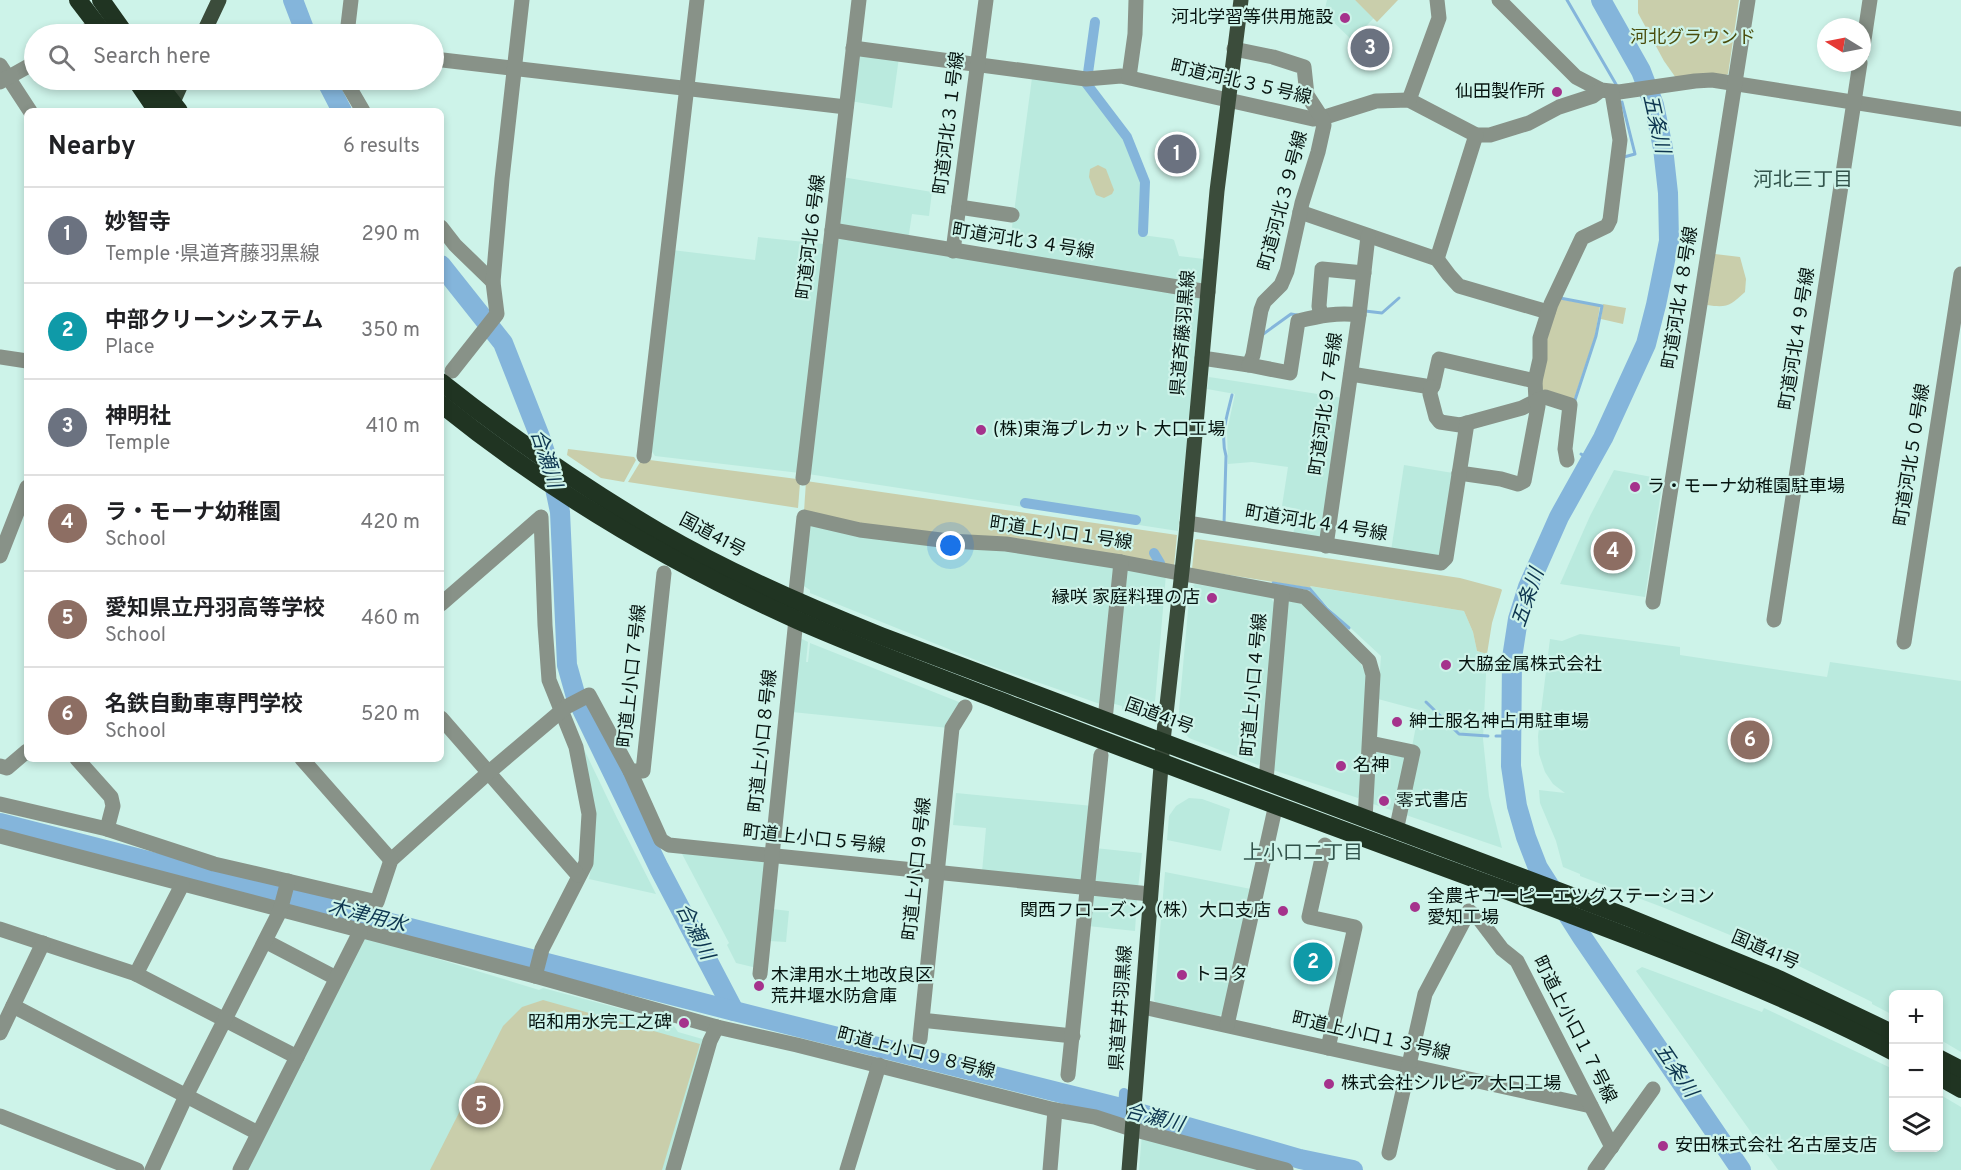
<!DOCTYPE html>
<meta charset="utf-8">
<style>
:root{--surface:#fff;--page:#f6f6f6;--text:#202124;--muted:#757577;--line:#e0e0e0;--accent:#db2777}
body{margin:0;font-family:Overpass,"Noto Sans JP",sans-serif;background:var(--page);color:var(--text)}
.controls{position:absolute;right:18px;bottom:18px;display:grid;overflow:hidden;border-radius:9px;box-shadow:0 3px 9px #0003}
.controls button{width:54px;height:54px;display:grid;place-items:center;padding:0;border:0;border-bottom:2px solid var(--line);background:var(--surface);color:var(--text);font:30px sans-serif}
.compass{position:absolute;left:1817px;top:18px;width:54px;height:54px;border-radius:50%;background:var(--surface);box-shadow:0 3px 9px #0003;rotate:280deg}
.you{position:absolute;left:951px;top:546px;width:21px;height:21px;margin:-15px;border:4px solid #fff;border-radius:50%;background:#1a73e8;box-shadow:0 0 0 9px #1a73e833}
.badge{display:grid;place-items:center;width:39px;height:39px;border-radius:50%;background:var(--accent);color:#fff;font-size:20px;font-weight:700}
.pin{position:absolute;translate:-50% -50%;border:3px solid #fff;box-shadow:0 2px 6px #0006}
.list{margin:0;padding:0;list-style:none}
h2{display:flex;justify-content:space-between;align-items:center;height:78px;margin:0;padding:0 24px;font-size:26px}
h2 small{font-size:20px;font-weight:400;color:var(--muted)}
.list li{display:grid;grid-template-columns:39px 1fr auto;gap:18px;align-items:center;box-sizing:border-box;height:96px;padding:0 24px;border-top:2px solid var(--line)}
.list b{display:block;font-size:22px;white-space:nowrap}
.list p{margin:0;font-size:20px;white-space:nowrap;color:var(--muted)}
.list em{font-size:20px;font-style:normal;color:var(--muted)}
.icon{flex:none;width:33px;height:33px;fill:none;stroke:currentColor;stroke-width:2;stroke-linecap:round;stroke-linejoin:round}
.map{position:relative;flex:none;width:1961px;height:1170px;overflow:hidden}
.search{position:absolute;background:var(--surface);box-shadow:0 3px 9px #0003;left:24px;top:24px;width:420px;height:66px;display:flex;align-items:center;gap:15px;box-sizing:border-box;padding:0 21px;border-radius:33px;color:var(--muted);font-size:22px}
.panel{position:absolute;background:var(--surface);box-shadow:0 3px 9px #0003;left:24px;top:108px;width:420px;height:654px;border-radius:9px}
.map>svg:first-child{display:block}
</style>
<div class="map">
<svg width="1961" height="1170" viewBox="0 0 1961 1170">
<rect width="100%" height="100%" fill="#cdf3e9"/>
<g fill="#baeade">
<path d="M1327,0H1355L1374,18L1352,40L1324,13Z"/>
<path d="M859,52L899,57L892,108L850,101Z"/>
<path d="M1032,78L1085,85L1127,139L1144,183L1142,235L1172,239L1174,240L1179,256L1204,259L1201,288L1008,257Z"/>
<path d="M842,177L932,192L929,216L912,214L908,240L839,228Z"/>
<path d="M835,236L1202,294L1178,531L808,474L655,456L651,450L672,250L755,260L758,237L833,245Z"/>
<path d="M1209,377L1343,398L1322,537L1293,535L1298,509L1282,506L1288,467L1252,462L1228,464L1227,431L1235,394L1207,389Z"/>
<path d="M1404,465L1453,473L1441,556L1391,551Z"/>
<path d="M1614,470L1663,479L1645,597L1560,584L1590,516Z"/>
<path d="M806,525L987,546L1166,574L1155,702L1142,712L1122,709V706L1104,701L1103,705L988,665L810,593V590L801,584Z"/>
<path d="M1195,584L1270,597L1275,604L1263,762L1258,765L1189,738L1182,730L1178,722L1190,588Z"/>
<path d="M1309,586L1464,611L1473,632L1477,651L1487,654L1483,739L1489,796L1502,848L1403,814L1412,747L1419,710L1378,699L1381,656L1329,608Z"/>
<path d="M1290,600L1300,602L1358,658L1369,681L1361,795L1358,798L1273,770L1286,603Z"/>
<path d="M1580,634L1680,647V655L1827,677L1830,662L1961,681V1052L1939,1039L1938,994H1894L1893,1015L1872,1004V1002L1764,949L1662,907L1580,876V874L1563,867L1556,841L1540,803L1539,790L1565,793L1553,784L1545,772L1539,754L1538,736L1550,639L1562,641Z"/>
<path d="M800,638L808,642L806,662H808L810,643L964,704L949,728L792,712Z"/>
<path d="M579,739L617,818L656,894L589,879L591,868Z"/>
<path d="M1380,750L1403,755L1405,761L1394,811L1373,804L1371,800L1374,754Z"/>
<path d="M956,793L1093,806L1082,882L982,872L986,828L953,825Z"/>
<path d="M1189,798L1202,799L1230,809L1221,851L1167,840L1169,816L1176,806Z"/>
<path d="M1095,848L1142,853L1138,888L1094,884Z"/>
<path d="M681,852L765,861L757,968L736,963L727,945L729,943Z"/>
<path d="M1165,872L1251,889L1223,1013L1219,1016L1156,1003L1154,1000Z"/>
<path d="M1091,893L1137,898L1135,931L1088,926Z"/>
<path d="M772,909L789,911L786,942L769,941Z"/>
<path d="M363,936L539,990L543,988L644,1015L674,1026L678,1032L706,1040L667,1170H244Z"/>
<path d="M1642,967L1762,1012L1764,1008L1893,1069L1894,1148H1938L1939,1094L1961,1107V1170H1778L1636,971Z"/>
<path d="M1142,1134L1275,1170H1139Z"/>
</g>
<g fill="#c9ceab">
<path d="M1355,0H1398L1377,22Z"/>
<path d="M1638,0H1739L1728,74L1724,76L1676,78L1664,61L1638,13Z"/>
<path d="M1098,165L1106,169L1114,190L1112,194L1104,198L1096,195L1089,177L1090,169Z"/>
<path d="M1715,254L1740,257L1746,279L1745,292C1730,306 1727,308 1707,305Z"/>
<path d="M1558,299L1600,306L1595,336L1573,402L1546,393L1539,385L1543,341Z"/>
<path d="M1603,304L1626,308L1623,324L1601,319Z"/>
<path d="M568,449L634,457L636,460L624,482L601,478L567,455Z"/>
<path d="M642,459L797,479L800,483L798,508L628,482Z"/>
<path d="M806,481L1177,535L1174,566L862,525L804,512Z"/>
<path d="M1197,539L1460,578L1501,589L1502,590L1492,623L1487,654L1477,651L1473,632L1464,611L1310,586L1311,588L1192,569L1195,540Z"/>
<path d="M543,1000L700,1044L662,1170H430L503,1026L522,1007Z"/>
</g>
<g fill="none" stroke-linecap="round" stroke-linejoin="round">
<g stroke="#84b5db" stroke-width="3">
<path d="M1567,0L1617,86"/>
<path d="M1622,102L1635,154L1624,157"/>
<path d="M1561,296L1560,298L1602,306L1596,336L1574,403"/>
<path d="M1365,311L1382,313L1399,298"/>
<path d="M1262,335L1291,314L1297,315"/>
<path d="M1581,454L1590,460"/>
<path d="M1224,524L1226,456C1220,435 1227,416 1232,395"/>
<path d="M1273,583L1310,589L1327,609L1349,628"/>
<path d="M1426,702L1459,734L1488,736"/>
<path d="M1496,736H1510"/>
<path d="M919,1057L922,1044"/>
</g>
<g stroke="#84b5db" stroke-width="10">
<path d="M1088,73L1095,22"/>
<path d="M1086,83L1127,137L1145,182L1143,232"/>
<path d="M1025,503L1136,520"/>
<path d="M1154,553L1160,563"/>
<path d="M1122,1123L1124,1093"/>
</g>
<g stroke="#84b5db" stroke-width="20">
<path d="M293,0L306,34"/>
<path d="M1601,0L1641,71L1654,105L1663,148L1668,193L1669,241L1656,305L1646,344L1603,438L1559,517L1528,587L1518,619L1512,658L1511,766L1517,806L1526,837L1538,868L1582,937L1741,1170"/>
<path d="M326,80L342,111"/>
<path d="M441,265L503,343L540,437L552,474L560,512L567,665L576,697L659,868L734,1011"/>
<path d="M0,823L734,1011L1121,1108L1300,1159L1353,1170"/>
</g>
<g stroke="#889288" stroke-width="15">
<path d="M1499,0L1576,77L1601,90L1619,92L1695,81L1712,80L1961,119"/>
<path d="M81,34L97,24"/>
<path d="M347,34L351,0"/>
<path d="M853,48L1086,79L1121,76L1313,119L1322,118L1376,101L1409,100L1476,135H1490L1529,123L1559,107L1593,96L1601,90"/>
<path d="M1862,53L1870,0"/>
<path d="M434,59L846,107"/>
<path d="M0,65L30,111"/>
<path d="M1129,77L1135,34L1136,0"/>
<path d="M345,80L363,111"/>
<path d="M0,82L34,63"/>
<path d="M1409,100L1439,18L1437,0"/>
<path d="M959,207L1012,215"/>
<path d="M1300,212L1437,259L1449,275L1459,286L1548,312"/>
<path d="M441,227L455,245L493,282"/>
<path d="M832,230L1208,292"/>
<path d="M953,251L986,0"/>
<path d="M1437,259L1476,135"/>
<path d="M1321,315L1319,306L1322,269L1364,273"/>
<path d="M1359,315L1368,236"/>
<path d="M0,357L27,361"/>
<path d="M1202,358L1249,365L1253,355L1261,310L1264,302L1281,285L1287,271L1302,203L1318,152L1324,125L1322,118L1307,95L1304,67L1273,57L1234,49"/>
<path d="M1249,365L1290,373L1298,321C1319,316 1338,312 1359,315L1326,546"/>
<path d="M452,371L497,314L493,282L502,179L522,0"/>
<path d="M1351,374L1431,387L1433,386L1439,359L1535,381"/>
<path d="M1431,387L1430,394L1436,417L1440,422L1460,425L1522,408L1536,401L1535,381L1540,359V338L1551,304L1582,238L1607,226L1610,220L1620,140L1612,93"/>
<path d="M644,456L697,0"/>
<path d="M1459,473L1501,479L1518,484L1524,481L1538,406L1536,401L1545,397L1570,405L1565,449L1567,460"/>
<path d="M803,478L859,0"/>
<path d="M1187,523L1441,563L1446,558L1467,423"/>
<path d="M0,556L27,487"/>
<path d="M795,601L804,517L860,530L949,541L1006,544L1121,562L1305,597L1369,661L1373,675L1365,819"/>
<path d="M1653,602L1748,0"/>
<path d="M441,604L541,517L545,625L549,680L576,747L589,814L586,863L542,949L535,976"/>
<path d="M1774,620L1860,63"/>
<path d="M1904,642L1961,274"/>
<path d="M441,718L578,875"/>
<path d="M1105,720L1121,562"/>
<path d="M1370,743L1413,752L1396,831"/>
<path d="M77,759L111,797L113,806L107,829L214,864L377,902L391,860L488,773L566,707L589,695L630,771L661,840L669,845L1150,894"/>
<path d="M302,759L391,860"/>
<path d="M0,766L7,768L27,751"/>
<path d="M630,771H643L664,573"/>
<path d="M1266,780L1282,593"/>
<path d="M0,804L107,829"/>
<path d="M0,836L535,976L717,1027L797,1045L1055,1110L1095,1117L1132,1129L1286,1170"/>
<path d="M1325,845L1309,917L1355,927L1328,1048"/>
<path d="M0,929L136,974L297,1057"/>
<path d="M265,941L336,978"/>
<path d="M136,974L182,885"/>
<path d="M760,974L796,619"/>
<path d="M13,1006L258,1133"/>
<path d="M1143,1007L1591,1106"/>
<path d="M930,1021L1073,1036"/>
<path d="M1227,1025L1276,804"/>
<path d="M0,1033L43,943"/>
<path d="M920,1039L952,728L965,707"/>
<path d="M1068,1075L1101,755"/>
<path d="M0,1116L137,1170"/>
<path d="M1389,1153L1425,994L1469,911L1480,920L1502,949L1517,961L1612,1147"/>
<path d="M152,1170L186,1096L280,911L288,881"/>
<path d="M240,1170L360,932"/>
<path d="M673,1170L710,1041L717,1027"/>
<path d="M847,1170L879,1065"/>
<path d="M1050,1170L1055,1110"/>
<path d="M1595,1170L1653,1089"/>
</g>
<g stroke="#3b4c3b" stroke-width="15">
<path d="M203,34L219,0"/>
<path d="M169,111L183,80"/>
<path d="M1129,1170L1163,741L1186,535L1217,191L1241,0"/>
</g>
<g stroke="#203422" stroke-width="18">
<path d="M78,0L104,34"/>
<path d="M101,0L125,34"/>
<path d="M136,80L157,111"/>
<path d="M155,80L179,111"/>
<path d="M441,382C510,437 583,487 659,532C729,573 805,606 881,636L1627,917L1781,980L1894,1034"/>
<path d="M441,404C549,491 670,563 797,620C863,649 930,674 998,700C1172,768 1348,832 1524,897C1648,944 1776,990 1894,1052"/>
<path d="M1938,1058L1961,1070"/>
<path d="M1938,1076L1961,1089"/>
</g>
</g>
<g fill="#a5328c" stroke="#cdf3e9" stroke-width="2">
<circle cx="1345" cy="18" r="6"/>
<circle cx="1557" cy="92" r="6"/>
<circle cx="981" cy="430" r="6"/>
<circle cx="1635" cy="487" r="6"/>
<circle cx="1212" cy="598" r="6"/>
<circle cx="1446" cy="665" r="6"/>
<circle cx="1397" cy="722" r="6"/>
<circle cx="1341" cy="766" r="6"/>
<circle cx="1384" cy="801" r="6"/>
<circle cx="1415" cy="907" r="6"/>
<circle cx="1283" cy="911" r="6"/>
<circle cx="1182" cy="975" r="6"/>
<circle cx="759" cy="986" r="6"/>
<circle cx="684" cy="1023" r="6"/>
<circle cx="1329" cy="1084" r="6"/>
<circle cx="1663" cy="1146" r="6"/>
</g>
<g text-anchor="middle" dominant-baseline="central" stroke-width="4.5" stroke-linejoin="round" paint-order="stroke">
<g font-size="18" fill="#061410" stroke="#cdf3e9" text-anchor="start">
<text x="1333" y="18" text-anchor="end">河北学習等供用施設</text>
<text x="1545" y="92" text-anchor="end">仙田製作所</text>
<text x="993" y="430">(株)東海プレカット 大口工場</text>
<text x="1647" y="487">ラ・モーナ幼稚園駐車場</text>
<text x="1200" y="598" text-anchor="end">縁咲 家庭料理の店</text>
<text x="1458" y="665">大脇金属株式会社</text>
<text x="1409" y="722">紳士服名神占用駐車場</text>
<text x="1353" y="766">名神</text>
<text x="1396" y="801">零式書店</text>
<text x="1427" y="897">全農キユーピーエツグステーシヨン<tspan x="1427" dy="21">愛知工場</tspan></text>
<text x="1271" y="911" text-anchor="end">関西フローズン（株）大口支店</text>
<text x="1194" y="975">トヨタ</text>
<text x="771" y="976">木津用水土地改良区<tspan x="771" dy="21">荒井堰水防倉庫</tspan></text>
<text x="672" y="1023" text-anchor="end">昭和用水完工之碑</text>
<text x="1341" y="1084">株式会社シルビア 大口工場</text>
<text x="1675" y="1146">安田株式会社 名古屋支店</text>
</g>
<g font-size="18" fill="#494d0c" stroke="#cdf3e9">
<text x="1693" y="38">河北グラウンド</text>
</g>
<g font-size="18" fill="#061410" stroke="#cdf3e9">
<text transform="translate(1241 83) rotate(13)">町道河北３５号線</text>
<text transform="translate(950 123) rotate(-83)">町道河北３１号線</text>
<text transform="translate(1284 201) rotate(-75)">町道河北３９号線</text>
<text transform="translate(812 237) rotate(-83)">町道河北６号線</text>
<text transform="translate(1023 242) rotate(9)">町道河北３４号線</text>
<text transform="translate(1681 298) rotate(-81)">町道河北４８号線</text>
<text transform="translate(1184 333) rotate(-85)">県道斉藤羽黒線</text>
<text transform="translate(1798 339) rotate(-81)">町道河北４９号線</text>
<text transform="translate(1327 404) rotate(-82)">町道河北９７号線</text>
<text transform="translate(1913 455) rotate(-81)">町道河北５０号線</text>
<text transform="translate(1316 524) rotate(9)">町道河北４４号線</text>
<text transform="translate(1061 534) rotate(8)">町道上小口１号線</text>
<text transform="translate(712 536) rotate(28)">国道41号</text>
<text transform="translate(633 676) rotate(-84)">町道上小口７号線</text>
<text transform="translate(1255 685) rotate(-85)">町道上小口４号線</text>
<text transform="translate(1159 717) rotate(20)">国道41号</text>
<text transform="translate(764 741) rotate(-84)">町道上小口８号線</text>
<text transform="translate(814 840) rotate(6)">町道上小口５号線</text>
<text transform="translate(918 869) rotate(-84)">町道上小口９号線</text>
<text transform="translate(1765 951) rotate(23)">国道41号</text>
<text transform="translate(1122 1008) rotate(-86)">県道草井羽黒線</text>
<text transform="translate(1574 1030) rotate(63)">町道上小口１７号線</text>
<text transform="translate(1371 1037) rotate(13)">町道上小口１３号線</text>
<text transform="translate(916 1054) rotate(14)">町道上小口９８号線</text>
</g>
<g font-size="20" font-style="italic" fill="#0d354f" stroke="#cdf3e9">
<text transform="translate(1655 124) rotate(77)">五条川</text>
<text transform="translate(545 459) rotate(72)">合瀬川</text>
<text transform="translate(1529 598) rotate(-71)">五条川</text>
<text transform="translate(367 917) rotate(14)">木津用水</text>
<text transform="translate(694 932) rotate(63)">合瀬川</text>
<text transform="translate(1675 1071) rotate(56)">五条川</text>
<text transform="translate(1154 1119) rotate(14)">合瀬川</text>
</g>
<g font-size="20" fill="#32544c" stroke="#cdf3e9">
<text x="1803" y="181">河北三丁目</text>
<text x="1303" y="854">上小口二丁目</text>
</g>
</g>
</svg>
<div class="controls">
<button>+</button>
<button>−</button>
<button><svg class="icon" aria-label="layers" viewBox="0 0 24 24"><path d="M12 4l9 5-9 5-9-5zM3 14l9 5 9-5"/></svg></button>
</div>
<svg class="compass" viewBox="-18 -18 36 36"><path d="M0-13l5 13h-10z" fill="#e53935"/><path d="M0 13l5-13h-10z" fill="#757577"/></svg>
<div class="you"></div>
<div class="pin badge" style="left:1177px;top:154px;background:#6b7280">1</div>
<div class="pin badge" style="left:1313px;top:962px;background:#0f9aa8">2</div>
<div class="pin badge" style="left:1370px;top:48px;background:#6b7280">3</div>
<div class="pin badge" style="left:1613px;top:551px;background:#8d6e63">4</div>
<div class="pin badge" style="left:481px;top:1105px;background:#8d6e63">5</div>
<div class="pin badge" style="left:1750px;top:740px;background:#8d6e63">6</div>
<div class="search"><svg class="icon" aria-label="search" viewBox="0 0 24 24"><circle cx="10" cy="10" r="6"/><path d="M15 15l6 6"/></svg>Search here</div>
<section class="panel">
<h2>Nearby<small>6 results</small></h2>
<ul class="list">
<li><span class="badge" style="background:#6b7280">1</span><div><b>妙智寺</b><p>Temple · 県道斉藤羽黒線</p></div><em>290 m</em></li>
<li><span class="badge" style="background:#0f9aa8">2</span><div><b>中部クリーンシステム</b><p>Place</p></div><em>350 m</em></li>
<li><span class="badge" style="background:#6b7280">3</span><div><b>神明社</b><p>Temple</p></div><em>410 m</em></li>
<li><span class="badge" style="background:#8d6e63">4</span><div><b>ラ・モーナ幼稚園</b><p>School</p></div><em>420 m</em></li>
<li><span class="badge" style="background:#8d6e63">5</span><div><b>愛知県立丹羽高等学校</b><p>School</p></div><em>460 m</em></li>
<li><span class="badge" style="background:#8d6e63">6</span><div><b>名鉄自動車専門学校</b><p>School</p></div><em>520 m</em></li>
</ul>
</section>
</div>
